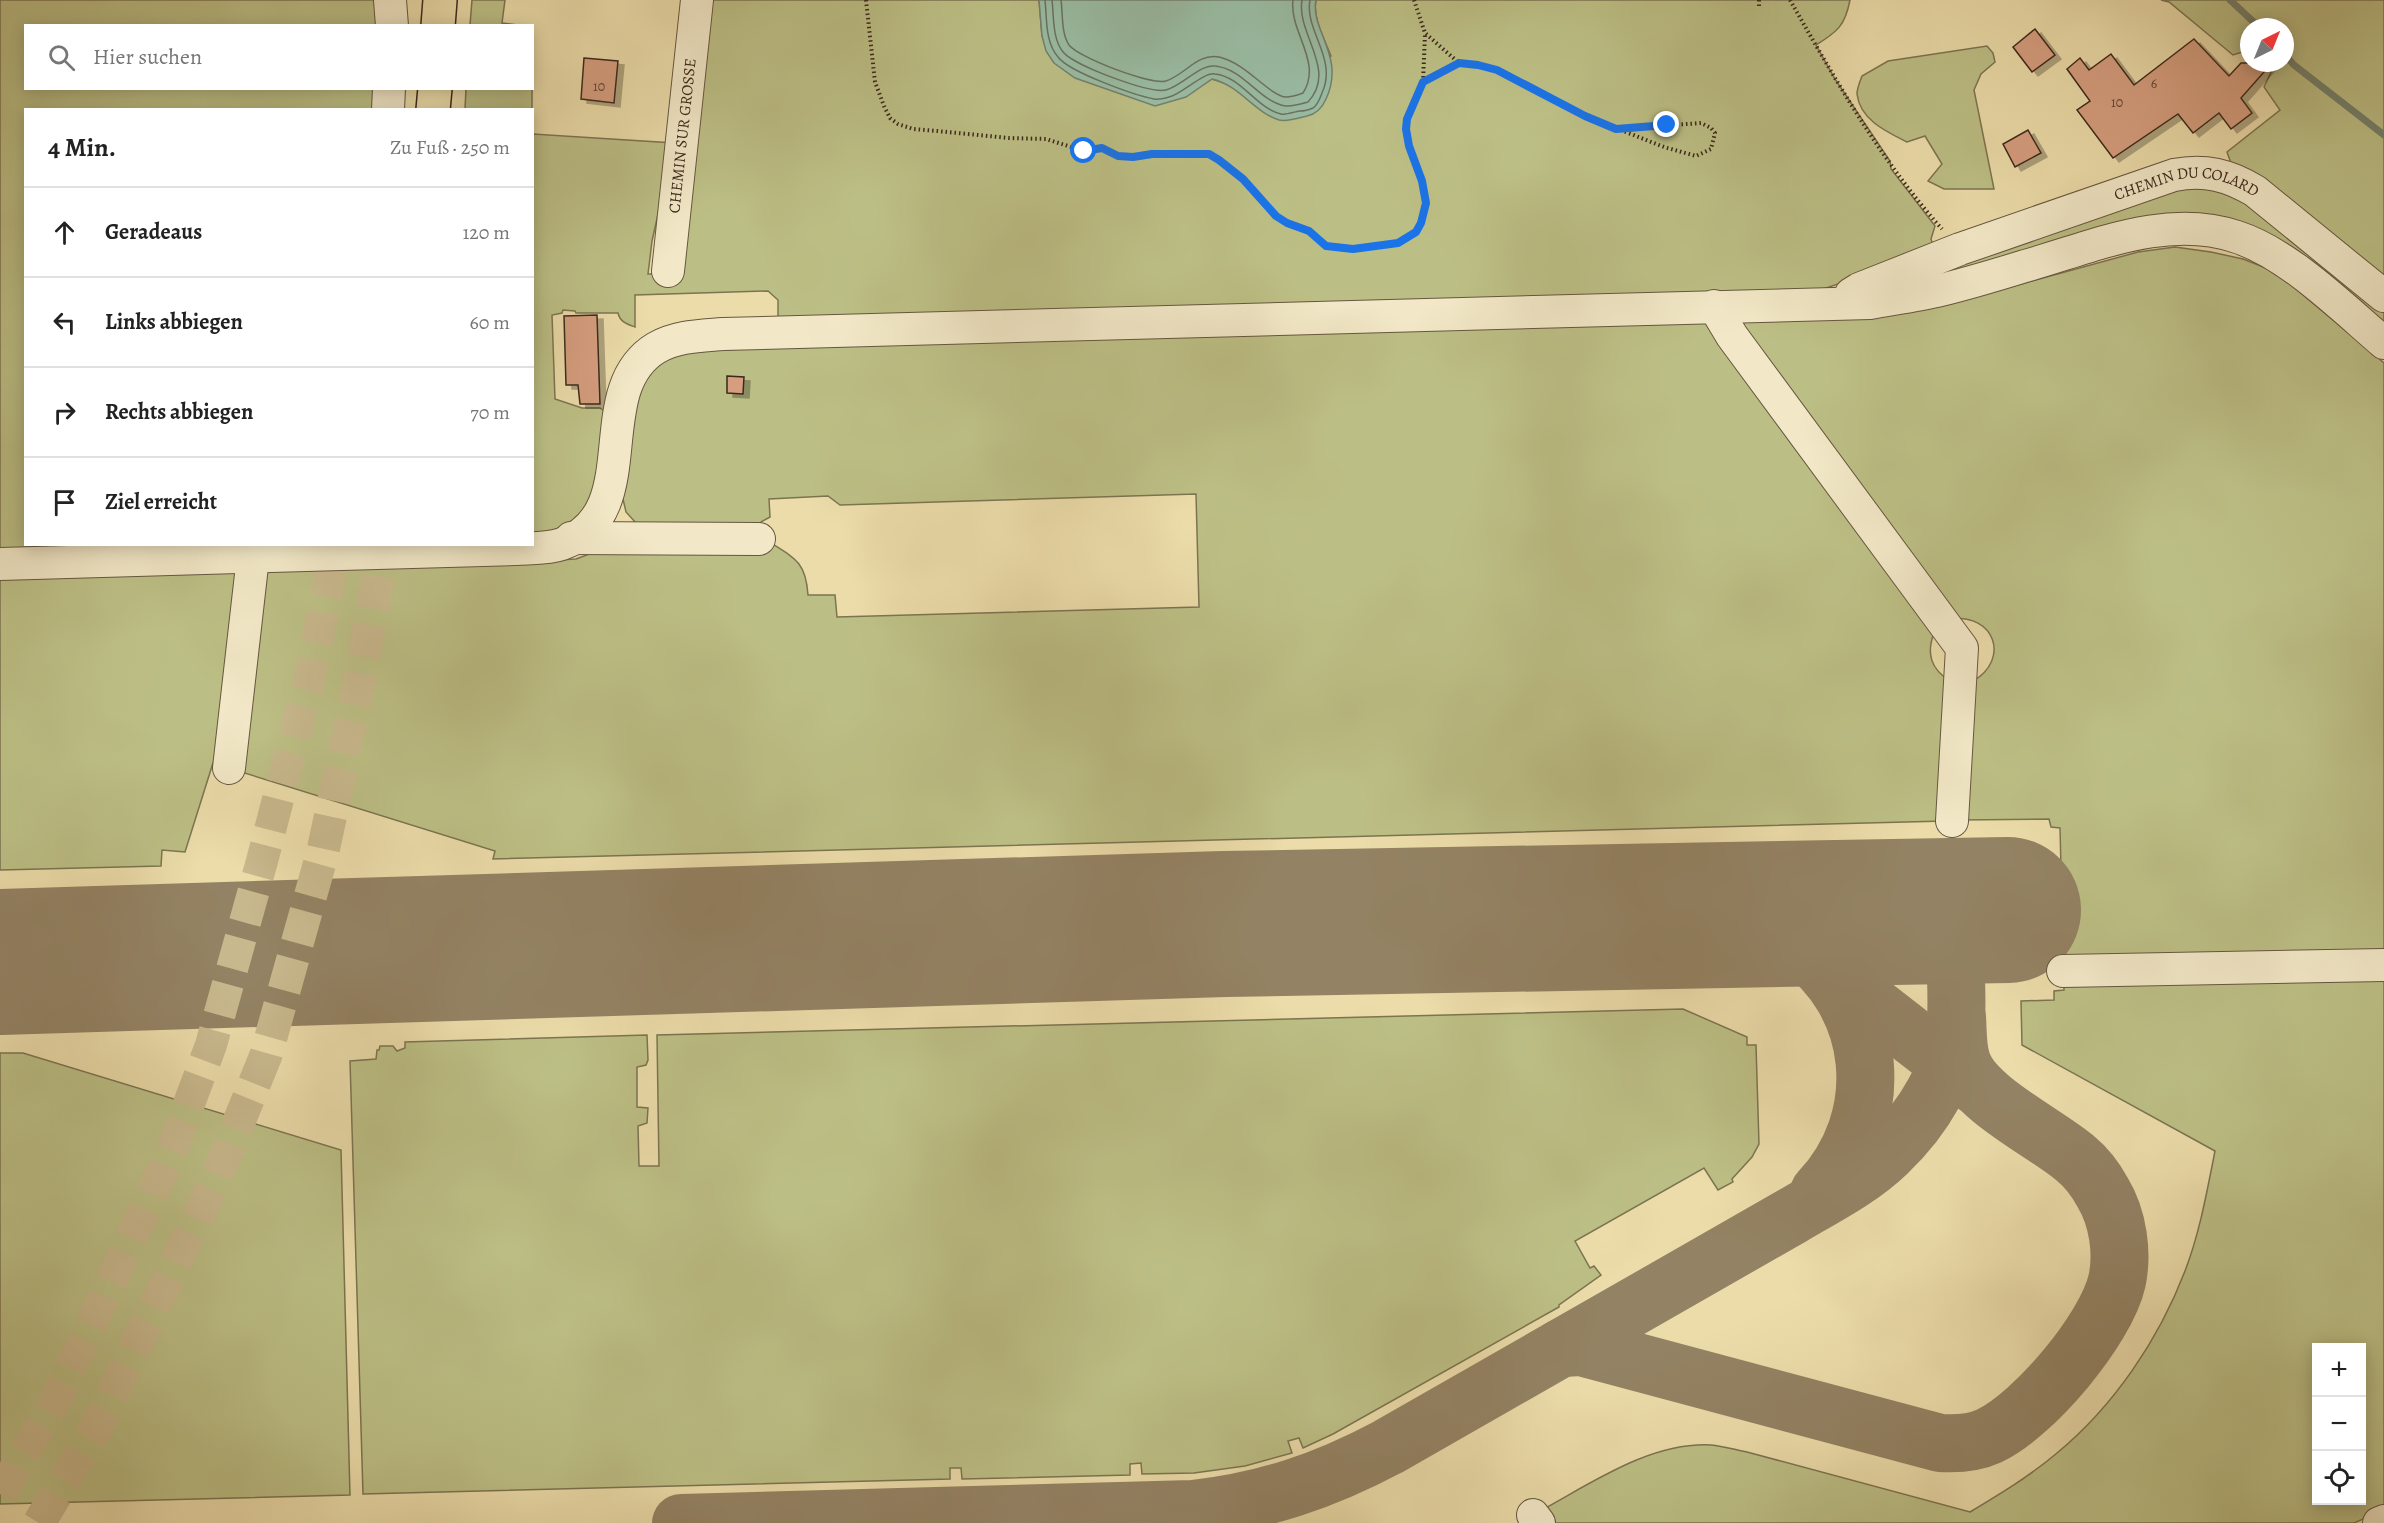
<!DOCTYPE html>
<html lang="de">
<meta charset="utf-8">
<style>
:root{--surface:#fff;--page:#f2f2f2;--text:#222;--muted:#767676;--line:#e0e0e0}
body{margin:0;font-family:Alegreya,serif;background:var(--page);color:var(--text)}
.controls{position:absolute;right:18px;bottom:18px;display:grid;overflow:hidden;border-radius:0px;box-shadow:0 3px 15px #0003}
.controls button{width:54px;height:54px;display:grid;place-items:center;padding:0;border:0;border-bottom:2px solid var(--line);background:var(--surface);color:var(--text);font:30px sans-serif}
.compass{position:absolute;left:2240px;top:18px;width:54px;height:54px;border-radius:50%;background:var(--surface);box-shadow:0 3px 15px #0003;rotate:43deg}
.stop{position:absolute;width:18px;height:18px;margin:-14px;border:4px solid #1a73e8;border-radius:50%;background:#fff}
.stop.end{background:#1a73e8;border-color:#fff;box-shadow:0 2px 6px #0008}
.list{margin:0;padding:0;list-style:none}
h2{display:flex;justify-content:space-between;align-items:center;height:78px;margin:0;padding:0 24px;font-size:26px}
h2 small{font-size:20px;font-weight:400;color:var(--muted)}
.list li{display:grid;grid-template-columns:39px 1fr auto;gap:18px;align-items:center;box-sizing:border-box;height:90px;padding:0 24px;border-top:2px solid var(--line)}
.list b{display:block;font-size:22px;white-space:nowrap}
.list em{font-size:20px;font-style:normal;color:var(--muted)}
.icon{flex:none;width:33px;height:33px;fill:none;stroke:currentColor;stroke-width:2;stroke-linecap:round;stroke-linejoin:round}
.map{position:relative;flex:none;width:2384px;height:1523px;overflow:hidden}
.search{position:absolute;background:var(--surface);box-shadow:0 3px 15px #0003;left:24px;top:24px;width:510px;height:66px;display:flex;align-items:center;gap:15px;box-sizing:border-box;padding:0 21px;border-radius:0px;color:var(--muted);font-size:22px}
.panel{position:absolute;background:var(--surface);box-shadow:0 3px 15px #0003;left:24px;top:108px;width:510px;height:438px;border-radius:0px}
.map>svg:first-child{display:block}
</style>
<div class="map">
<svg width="2384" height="1523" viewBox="0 0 2384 1523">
<defs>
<filter id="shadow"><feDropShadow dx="6" dy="4" stdDeviation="0" flood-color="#0004"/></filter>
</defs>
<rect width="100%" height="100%" fill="#ebdca9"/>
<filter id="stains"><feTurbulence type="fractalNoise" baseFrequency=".00333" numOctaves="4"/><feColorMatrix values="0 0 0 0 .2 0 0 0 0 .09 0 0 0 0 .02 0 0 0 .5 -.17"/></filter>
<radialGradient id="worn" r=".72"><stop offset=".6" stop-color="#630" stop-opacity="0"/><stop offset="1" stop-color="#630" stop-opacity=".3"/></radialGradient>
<g fill="#bcbf85" stroke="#7c7451" stroke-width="1.5" fill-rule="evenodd">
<path d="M0,0H378V25L26,26V88L375,89L373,109L26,110V544L362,545L0,553Z"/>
<path d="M472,0H505L502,23L518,25H470Z"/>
<path d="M709,0H1039L1042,36L1203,85L1212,79L1230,85L1262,110L1331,56C1325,40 1312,17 1316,0H1850C1845,26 1837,32 1816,45L1835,79L1890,161L1891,169L1935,226L1931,239L1935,252L1820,290L778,322V300L768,291L635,295V327C627,324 620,322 618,313H576L575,311L563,310L562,313L552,315L555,399L582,408H600L607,413C602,448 601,510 564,527C554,532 543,535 533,538V134L674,143L652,241L648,274H680Z"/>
<path d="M2161,0H2384V287L2232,166L2227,152L2280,110L2264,87L2273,68L2269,63H2285V27H2249V50L2233,55L2169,2Z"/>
<path d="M1987,46L1993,53L1995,62L1981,74L1974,90L1994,189H1944L1928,181L1942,164L1925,136L1907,142C1887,132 1860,120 1857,94C1857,89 1860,81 1862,76L1888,61Z"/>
<path d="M466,89H532V109H465Z"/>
<path d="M2184,180L2220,182L2384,303V330L2237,227L1946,280L1925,273Z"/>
<path d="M2175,247L2211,252L2243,259L2266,268L2290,284L2384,363V1510L2354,1523H1545L1540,1511C1592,1483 1650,1442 1711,1445C1723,1446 1736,1450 1747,1452L1970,1512C2000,1494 2030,1476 2057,1453C2114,1406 2159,1339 2185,1271C2200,1232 2207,1191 2215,1151L2022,1045L2021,1001L2054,1000V991L2064,990L2060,828L2051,827L2049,819L1960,820L1973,681C2011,659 1994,613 1951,619L1738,319L1963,300L2138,252ZM2316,1348H2362V1500H2316Z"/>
<path d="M1705,321L1934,633C1926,654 1931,669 1950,681L1945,821L493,859L495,851L235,770L264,570L499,563L576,559L592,553L771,543C797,559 806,564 808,595H835L837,617L1199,607L1196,494L840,505L828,496L769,499L770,517L761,522L758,531L636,523L626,512L623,499L637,392L656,367L673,356L699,351L766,348Z"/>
<path d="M233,570L241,580L221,765L213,763L185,852L162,850L161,866L0,870V576Z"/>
<path d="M1683,1009L1747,1037V1045H1756L1759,1144L1752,1157L1732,1179L1733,1182L1718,1190L1704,1168L1575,1241L1590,1268L1594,1266L1601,1275L1559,1305V1307L1333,1434L1303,1448L1299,1438L1288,1441L1292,1453L1245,1466L1194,1473L1142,1474L1141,1463L1130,1464V1475L962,1479L961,1468H950V1479L363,1494L350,1061L376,1059L377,1050H379L380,1046H393L397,1051L405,1048V1042L647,1035L648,1060L646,1065L637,1067V1107L648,1108L647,1123L638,1126L639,1166H659L657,1035Z"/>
<path d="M0,1053H23L341,1150L350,1495L0,1504Z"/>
</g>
<path fill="#99bca3" stroke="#73816d" stroke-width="1.5" d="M1039,0H1316C1310,31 1346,56 1326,99C1322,108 1317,114 1307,116C1299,118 1287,122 1279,120C1254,112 1239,85 1212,79L1186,97L1155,106L1075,78L1054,63L1046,51L1042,36Z"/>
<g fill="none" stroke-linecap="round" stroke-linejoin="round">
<g stroke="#6a7260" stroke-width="1.5">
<path d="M1045,0C1047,19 1045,42 1058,57C1069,72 1134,95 1154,99C1159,100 1166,98 1172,96C1184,92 1204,72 1215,74C1242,77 1256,108 1281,114C1286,115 1294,112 1299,111C1303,111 1309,110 1313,108C1318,105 1320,98 1322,93C1338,59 1304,30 1310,0"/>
<path d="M1052,0C1054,16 1052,40 1064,53C1076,66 1150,94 1166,90C1182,86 1200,64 1215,66C1243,69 1256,97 1281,105C1289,108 1301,104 1308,102C1338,70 1296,34 1302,0"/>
<path d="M1061,0C1063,14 1061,33 1069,45C1079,58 1151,85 1166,81C1185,75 1197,53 1219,57C1246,63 1269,95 1285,97C1291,97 1298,95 1303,93C1323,62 1289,32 1293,0"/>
</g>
<g stroke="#73816d" stroke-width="7">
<path d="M2230,0L2259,27"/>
<path d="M2285,55L2294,65L2384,135"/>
</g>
<g stroke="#938263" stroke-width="58">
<path d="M1708,916C1738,921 1769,926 1794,944C1879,1003 1889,1118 1819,1192"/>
<path d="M1836,977L1975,1085"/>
<path d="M1561,1348L1581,1347L1940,1443C1957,1444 1974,1443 1989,1436C2034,1415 2106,1329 2117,1281C2123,1253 2118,1218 2103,1193C2096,1180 2086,1167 2075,1158C2044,1132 1974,1099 1962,1062C1957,1048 1958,1031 1957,1017"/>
<path d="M681,1523L1193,1509C1265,1501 1324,1481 1388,1447L1792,1216C1824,1197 1860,1179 1887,1153C1923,1119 1953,1071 1956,1021C1958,985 1954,947 1953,911"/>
</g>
<path stroke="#938263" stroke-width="146" d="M0,962L1224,924L2008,910"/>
</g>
<g fill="#d69e7f" stroke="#3b291d" stroke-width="1.5" filter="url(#shadow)">
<path d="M2035,29L2055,55L2032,72L2013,47Z"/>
<path d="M2194,39L2229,76L2241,63H2272L2241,98L2252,113L2231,129L2219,113L2193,133L2178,114L2113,158L2077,110L2090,101L2067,69L2080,58L2089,70L2111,54L2134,85Z"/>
<path d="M584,58L618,61L614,103L581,99Z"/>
<path d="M2028,130L2041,153L2015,167L2003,144Z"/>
<path d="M597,315L600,404H580L578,385H566L564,316Z"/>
<path d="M727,376L744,377L743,394L727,393Z"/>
</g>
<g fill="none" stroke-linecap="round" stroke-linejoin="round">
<path stroke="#c8b88d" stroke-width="32" stroke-dasharray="32 16" stroke-linecap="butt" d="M0,1494L57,1397L169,1157L211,1045L262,861L310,676L336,544"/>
<path stroke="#c8b88d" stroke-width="33" stroke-dasharray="33 16" stroke-linecap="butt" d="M39,1523L97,1426L215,1181L266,1055L323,851L358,687L384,544"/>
<defs>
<g id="minor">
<path d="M390,0L392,26"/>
<path d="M388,110L389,88"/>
<path id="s1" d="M668,271L697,0"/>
<path id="s2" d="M1851,294L1859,289L1960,249L2174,175C2205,169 2228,175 2255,191L2384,296"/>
<path d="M1714,306L1732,336L1962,648L1952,821"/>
<path d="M571,538L759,539"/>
<path d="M0,564L516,549C531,548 548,549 562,544C648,513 586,391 656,348C677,336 700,336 723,334L1870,303C1892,299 1915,296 1937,291C1966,284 1996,275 2025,266C2093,247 2166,213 2237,237C2289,254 2343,308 2384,343"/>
<path d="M229,768L253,557"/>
<path d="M2063,971L2384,965"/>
<path d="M1533,1515L1539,1523"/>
<path d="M2379,1523L2384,1521"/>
</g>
<g id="major">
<path d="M438,26L440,0"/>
<path d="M433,110L435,88"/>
</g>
</defs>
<use href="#minor" stroke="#675640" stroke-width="34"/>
<use href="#major" stroke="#3b291d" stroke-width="36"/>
<g stroke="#3b291d" stroke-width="4" stroke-dasharray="1.5 3" stroke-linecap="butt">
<path d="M866,0L875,82L884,106L890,118L898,124L913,129L937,131L1009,138L1046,139L1084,151L1102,148L1118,157L1195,153L1209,154L1232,169L1271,211L1287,223L1309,231L1326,246L1353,249L1398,243L1416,232L1421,223L1426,203L1422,181L1409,146L1406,129L1407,119L1423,82L1459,63"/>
<path d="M1414,0L1425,33L1459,63L1478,65L1497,70L1585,116L1664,147L1696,156L1711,149L1715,133L1711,128L1701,123L1616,129"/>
<path d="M1759,0V8"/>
<path d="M1790,0C1835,79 1881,161 1942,229"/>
<path d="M1423,82L1425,34"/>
</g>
<use href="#minor" stroke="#f2e8c7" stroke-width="32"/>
<use href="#major" stroke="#ebdca9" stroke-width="33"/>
</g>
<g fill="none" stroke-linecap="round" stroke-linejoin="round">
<path stroke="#1a73e8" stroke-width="8" d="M1084,151L1102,148L1118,156L1133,157L1152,154H1209L1219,160L1243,179L1276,216L1287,223L1309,231L1326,246L1353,249L1398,243L1416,232L1421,223L1426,203L1422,181L1409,146L1406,129L1407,119L1423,82L1459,63L1478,65L1497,70L1585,116L1616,129L1667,125"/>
</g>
<g text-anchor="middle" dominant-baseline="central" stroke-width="4.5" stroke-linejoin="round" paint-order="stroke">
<g font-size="14" fill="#624636">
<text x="2154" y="83">6</text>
<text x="599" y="86">10</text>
<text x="2117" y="102">10</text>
</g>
<g font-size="16" fill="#3b291d" stroke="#f2e8c7">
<text stroke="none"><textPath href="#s1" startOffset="136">CHEMIN SUR GROSSE</textPath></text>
<text stroke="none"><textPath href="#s2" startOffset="357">CHEMIN DU COLARD</textPath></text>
</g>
</g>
<rect width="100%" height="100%" filter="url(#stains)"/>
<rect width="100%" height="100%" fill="url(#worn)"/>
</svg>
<div class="controls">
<button>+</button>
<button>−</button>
<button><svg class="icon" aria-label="locate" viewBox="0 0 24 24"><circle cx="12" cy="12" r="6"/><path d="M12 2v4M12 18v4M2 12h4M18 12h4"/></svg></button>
</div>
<svg class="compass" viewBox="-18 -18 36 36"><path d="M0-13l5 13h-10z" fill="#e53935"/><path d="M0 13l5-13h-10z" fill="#767676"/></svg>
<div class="stop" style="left:1084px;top:151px"></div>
<div class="stop end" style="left:1667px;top:125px"></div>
<div class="search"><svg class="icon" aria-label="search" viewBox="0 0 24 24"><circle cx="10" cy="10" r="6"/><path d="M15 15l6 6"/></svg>Hier suchen</div>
<section class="panel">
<h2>4 Min.<small>Zu Fuß · 250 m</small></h2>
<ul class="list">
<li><svg class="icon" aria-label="ahead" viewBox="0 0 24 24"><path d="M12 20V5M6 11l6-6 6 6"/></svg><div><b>Geradeaus</b></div><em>120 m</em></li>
<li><svg class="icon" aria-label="left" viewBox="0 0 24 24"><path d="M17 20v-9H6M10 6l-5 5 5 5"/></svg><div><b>Links abbiegen</b></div><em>60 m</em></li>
<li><svg class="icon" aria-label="right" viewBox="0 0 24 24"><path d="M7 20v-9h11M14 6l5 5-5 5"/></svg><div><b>Rechts abbiegen</b></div><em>70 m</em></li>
<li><svg class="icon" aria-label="arrive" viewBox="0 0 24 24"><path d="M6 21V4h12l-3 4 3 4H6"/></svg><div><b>Ziel erreicht</b></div></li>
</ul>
</section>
</div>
